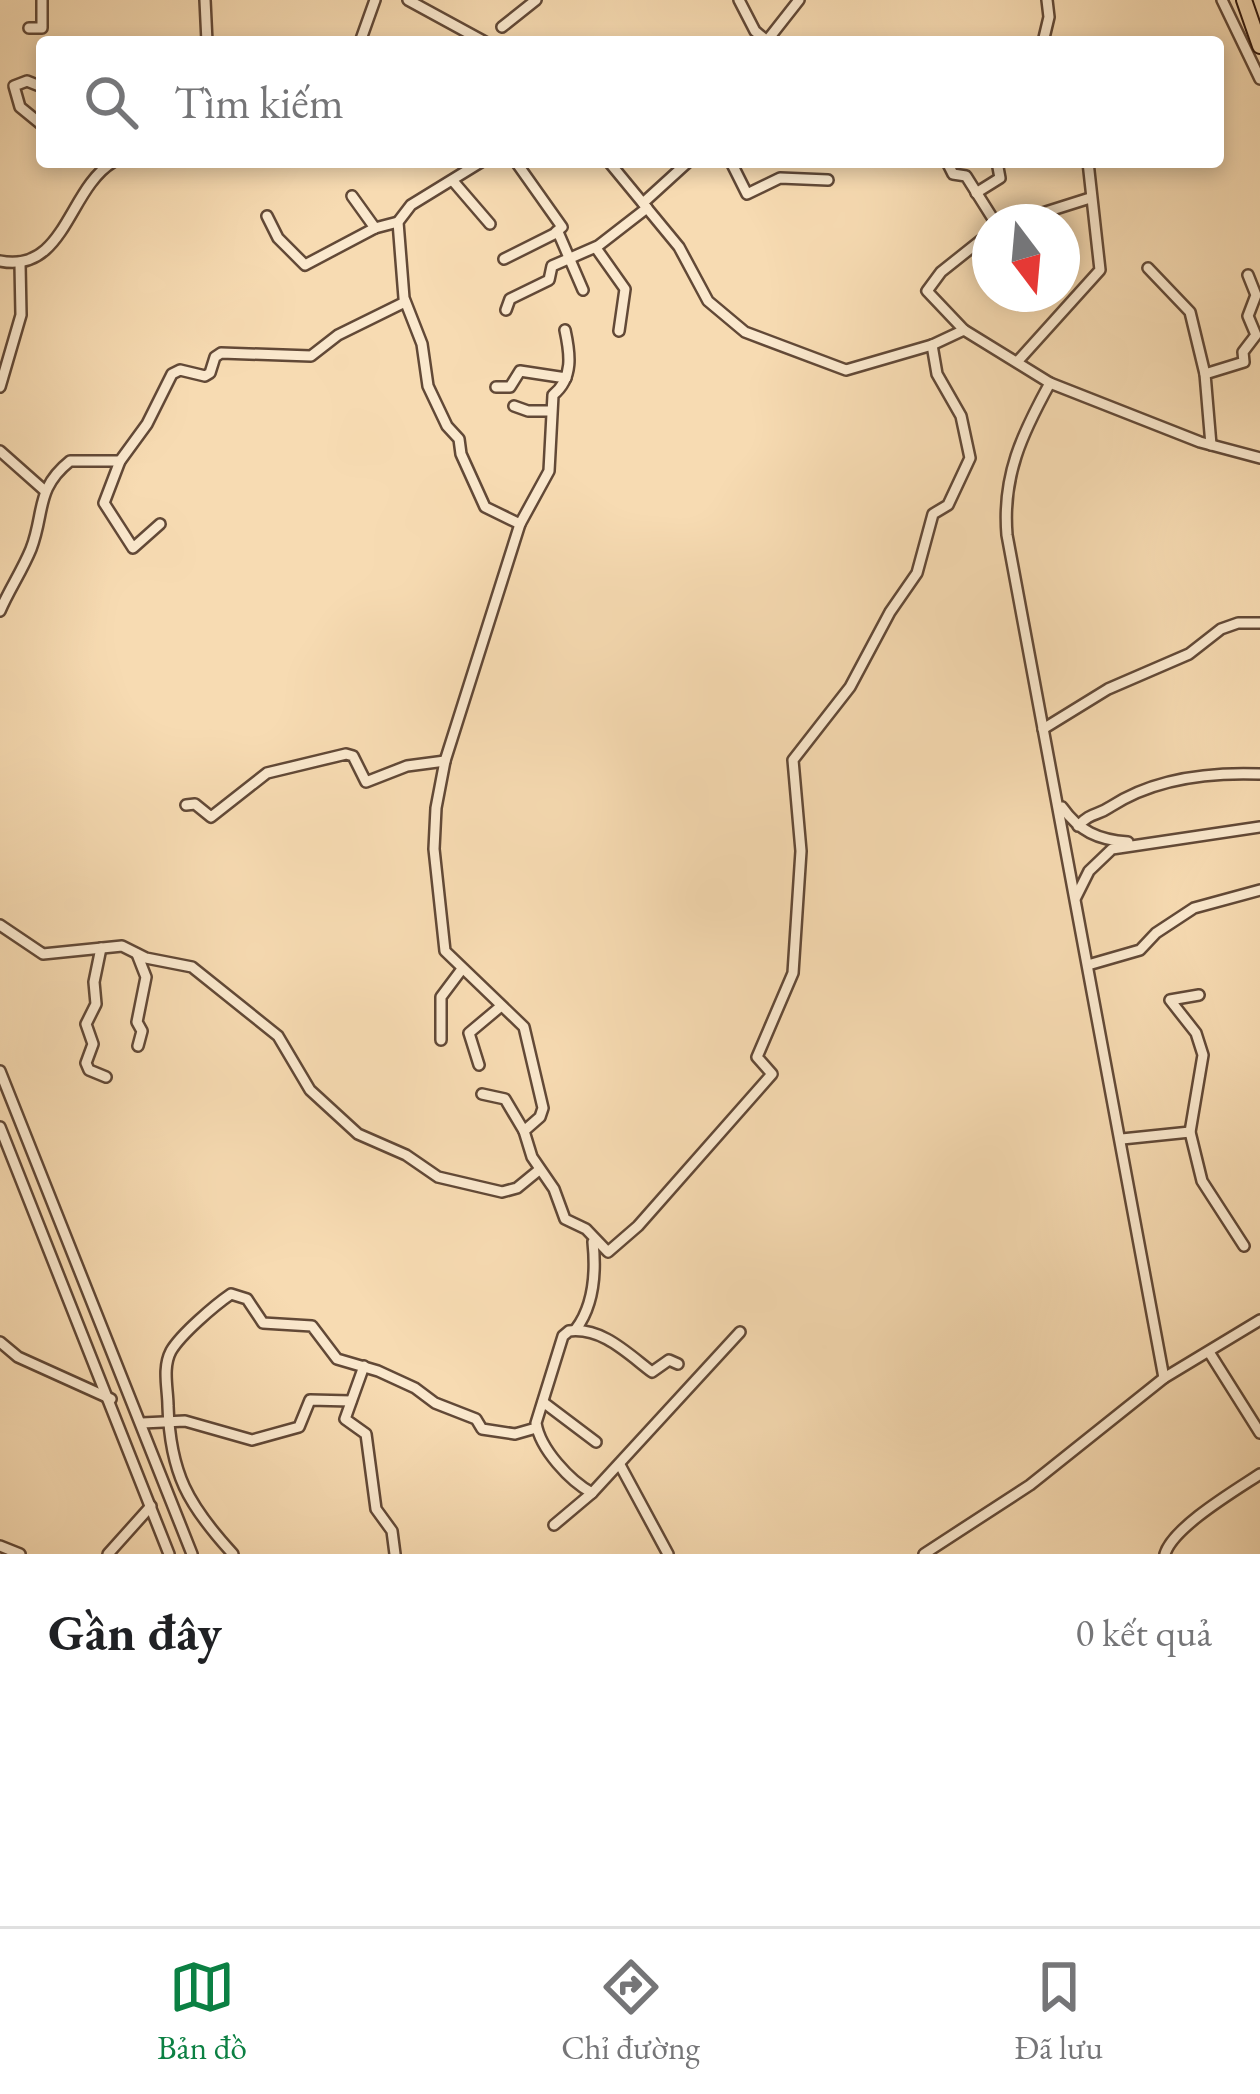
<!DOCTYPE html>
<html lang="vi">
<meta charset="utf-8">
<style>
:root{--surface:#fff;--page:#f2f2f2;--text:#202124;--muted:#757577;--line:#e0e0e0;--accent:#0b8043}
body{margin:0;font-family:"EB Garamond",serif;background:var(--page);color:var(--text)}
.compass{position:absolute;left:972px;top:204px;width:108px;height:108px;border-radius:50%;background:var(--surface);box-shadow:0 6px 18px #0003;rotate:164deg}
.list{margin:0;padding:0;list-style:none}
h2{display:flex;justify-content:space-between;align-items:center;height:156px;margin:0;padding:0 48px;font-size:51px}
h2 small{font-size:39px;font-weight:400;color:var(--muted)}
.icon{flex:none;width:66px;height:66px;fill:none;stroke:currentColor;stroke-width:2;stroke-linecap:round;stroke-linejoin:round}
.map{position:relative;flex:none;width:1260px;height:1554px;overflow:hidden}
.search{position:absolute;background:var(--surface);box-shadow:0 6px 18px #0003;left:36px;right:36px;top:36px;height:132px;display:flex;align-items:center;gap:30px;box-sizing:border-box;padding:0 42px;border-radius:12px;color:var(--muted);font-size:45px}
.sheet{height:372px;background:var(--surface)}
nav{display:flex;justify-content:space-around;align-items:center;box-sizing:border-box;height:168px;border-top:3px solid var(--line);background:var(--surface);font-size:33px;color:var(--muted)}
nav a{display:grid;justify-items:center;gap:6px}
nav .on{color:var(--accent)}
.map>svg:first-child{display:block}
</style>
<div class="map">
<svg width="1260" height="1554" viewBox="0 0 1260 1554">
<rect width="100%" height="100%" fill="#f7dbb2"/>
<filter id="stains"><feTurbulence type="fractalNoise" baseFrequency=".00167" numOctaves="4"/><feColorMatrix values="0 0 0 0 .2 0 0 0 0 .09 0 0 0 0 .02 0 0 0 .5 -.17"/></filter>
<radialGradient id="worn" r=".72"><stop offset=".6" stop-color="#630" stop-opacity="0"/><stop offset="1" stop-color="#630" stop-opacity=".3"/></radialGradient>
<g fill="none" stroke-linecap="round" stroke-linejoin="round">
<defs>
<g id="minor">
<path d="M205,0L207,42"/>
<path d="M408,0L485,42"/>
<path d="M739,0L755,31L767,41"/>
<path d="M1222,0L1260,79"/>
<path d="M502,27L536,0"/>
<path d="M29,28H42V0"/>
<path d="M360,42L375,0"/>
<path d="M766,42L799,0"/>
<path d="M1043,42L1049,17L1047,0"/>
<path d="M42,87L27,81L14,86L20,107L42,125"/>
<path d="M481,162L411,205L398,222L404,298L422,344L428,386L447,426L459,439L461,454L485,507L520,524"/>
<path d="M516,162L562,227L556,232"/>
<path d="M609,162L679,247L708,301L745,332L846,370L932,345L964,330L1050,383L1200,442L1260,458"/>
<path d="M731,162L747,194L780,178L828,180"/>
<path d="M947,162L953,174L966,176L995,222"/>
<path d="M453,181L490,224"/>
<path d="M976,193L1000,178L997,162"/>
<path d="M352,196L375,228"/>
<path d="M643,203L688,162"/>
<path d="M267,216L278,238L305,265L375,228L398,222"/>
<path d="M1014,222L1090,198"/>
<path d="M596,248L625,289L619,331"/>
<path d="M504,259L558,232L583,290"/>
<path d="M0,261C65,274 68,189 113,162"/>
<path d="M1148,268L1190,312L1205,374"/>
<path d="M506,310L510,299L549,280L552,266L598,246L647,208"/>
<path d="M565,330C570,353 574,378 553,395L549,471L520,524L445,761L436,808L434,849L445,951L524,1027L543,1108L540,1117L524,1131L532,1157L554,1189L565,1219L586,1229L608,1252L638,1226L772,1074L757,1057L793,973L801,851L793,760L850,687L890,612L917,573L933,514L948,505L970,458L961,416L937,374L932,345"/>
<path d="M964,330L927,291L941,272L990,233"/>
<path d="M1017,362L1100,270L1088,162"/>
<path d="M0,387L21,315L20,264"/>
<path d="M496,387H510L520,371L566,378"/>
<path d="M514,406L528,411H551"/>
<path d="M1211,445L1205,374L1244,362L1243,352L1256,335L1248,316L1256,295L1248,275"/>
<path d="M0,451L44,490"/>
<path d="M160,524L133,548L104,503L120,461L147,424L172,374L180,370L205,376L210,373L215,357L221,353L311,356L338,335L405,302"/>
<path d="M0,611C9,590 22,571 31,549C45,513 35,489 70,461H120"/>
<path d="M1043,729L1108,689L1189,654L1221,629L1238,623H1260"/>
<path d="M186,805L195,804L211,817L267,773L346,754L353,756L366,782L407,766L445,761"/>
<path d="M1062,807C1079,831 1098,840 1128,842"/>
<path d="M1078,826C1091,812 1097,816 1110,807C1154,778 1208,772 1260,774"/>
<path d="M1076,897L1089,871L1112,849L1260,827"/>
<path d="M0,925L43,954L122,946L146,958L192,967L278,1036L310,1090L358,1134L406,1155L438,1177L502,1192L517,1188L539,1170"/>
<path d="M101,948L94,982L96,1004L86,1024L93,1044L86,1063L89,1070L106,1077"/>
<path d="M137,954L146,977L137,1022L142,1031L138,1046"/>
<path d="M1088,965L1140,950L1156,933L1194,908L1260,890"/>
<path d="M1199,995L1170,1000L1196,1033L1203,1055L1190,1132L1202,1181L1244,1246"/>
<path d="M441,1040V997L462,969"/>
<path d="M479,1065L469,1033L500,1007"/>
<path d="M0,1071L192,1554"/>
<path d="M482,1094L505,1099L524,1131"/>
<path d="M0,1127L169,1554"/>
<path d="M1122,1139L1190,1132"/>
<path d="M576,1329C594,1305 596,1271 593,1242"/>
<path d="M0,1342L18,1357L111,1399"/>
<path d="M1209,1352L1260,1433"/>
<path d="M678,1364L669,1360L652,1372C627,1353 602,1327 569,1331L563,1336L536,1423C540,1449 570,1481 592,1493L740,1332"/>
<path d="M364,1366L345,1419L366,1434L376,1509L392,1531L395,1554"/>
<path d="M1164,1378L1260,1320"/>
<path d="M543,1402L596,1442"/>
<path d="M142,1423L185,1421L252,1440L299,1427L310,1400L351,1401"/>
<path d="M620,1465L668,1554"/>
<path d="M554,1525L592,1493"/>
<path d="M0,1546L20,1554"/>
<path d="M108,1554L151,1506"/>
<path d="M233,1554C188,1505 170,1473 168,1406C168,1389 162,1368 171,1351C181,1334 215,1305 231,1294L247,1299L263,1323L312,1326L337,1359L378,1371L415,1388L435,1403L476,1419L482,1429L515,1434L536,1428"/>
<path d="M924,1554L1030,1485L1164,1378L1007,535C1002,476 1022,434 1050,383"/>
<path d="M1165,1554C1173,1527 1236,1490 1260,1474"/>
</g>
<path id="highway" d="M1244,0L1260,46"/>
</defs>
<use href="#minor" stroke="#624937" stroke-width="14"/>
<use href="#highway" stroke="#31180e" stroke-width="18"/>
<use href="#minor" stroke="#fae8cd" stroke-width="9"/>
<use href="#highway" stroke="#f7dbb2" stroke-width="14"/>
</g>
<rect width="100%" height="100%" filter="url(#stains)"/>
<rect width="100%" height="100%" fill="url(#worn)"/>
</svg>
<svg class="compass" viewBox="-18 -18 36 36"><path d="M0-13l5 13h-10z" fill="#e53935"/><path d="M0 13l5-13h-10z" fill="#757577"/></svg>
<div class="search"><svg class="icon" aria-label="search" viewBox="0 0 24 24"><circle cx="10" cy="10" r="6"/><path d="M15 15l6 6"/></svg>Tìm kiếm</div>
</div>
<section class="sheet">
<h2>Gần đây<small>0 kết quả</small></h2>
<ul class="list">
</ul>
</section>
<nav>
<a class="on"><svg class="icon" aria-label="map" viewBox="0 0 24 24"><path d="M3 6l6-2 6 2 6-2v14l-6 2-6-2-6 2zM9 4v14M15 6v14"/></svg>Bản đồ</a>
<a><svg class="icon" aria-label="directions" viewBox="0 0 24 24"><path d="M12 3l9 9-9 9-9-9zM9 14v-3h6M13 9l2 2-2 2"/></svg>Chỉ đường</a>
<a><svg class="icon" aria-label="saved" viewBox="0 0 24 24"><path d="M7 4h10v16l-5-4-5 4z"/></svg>Đã lưu</a>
</nav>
